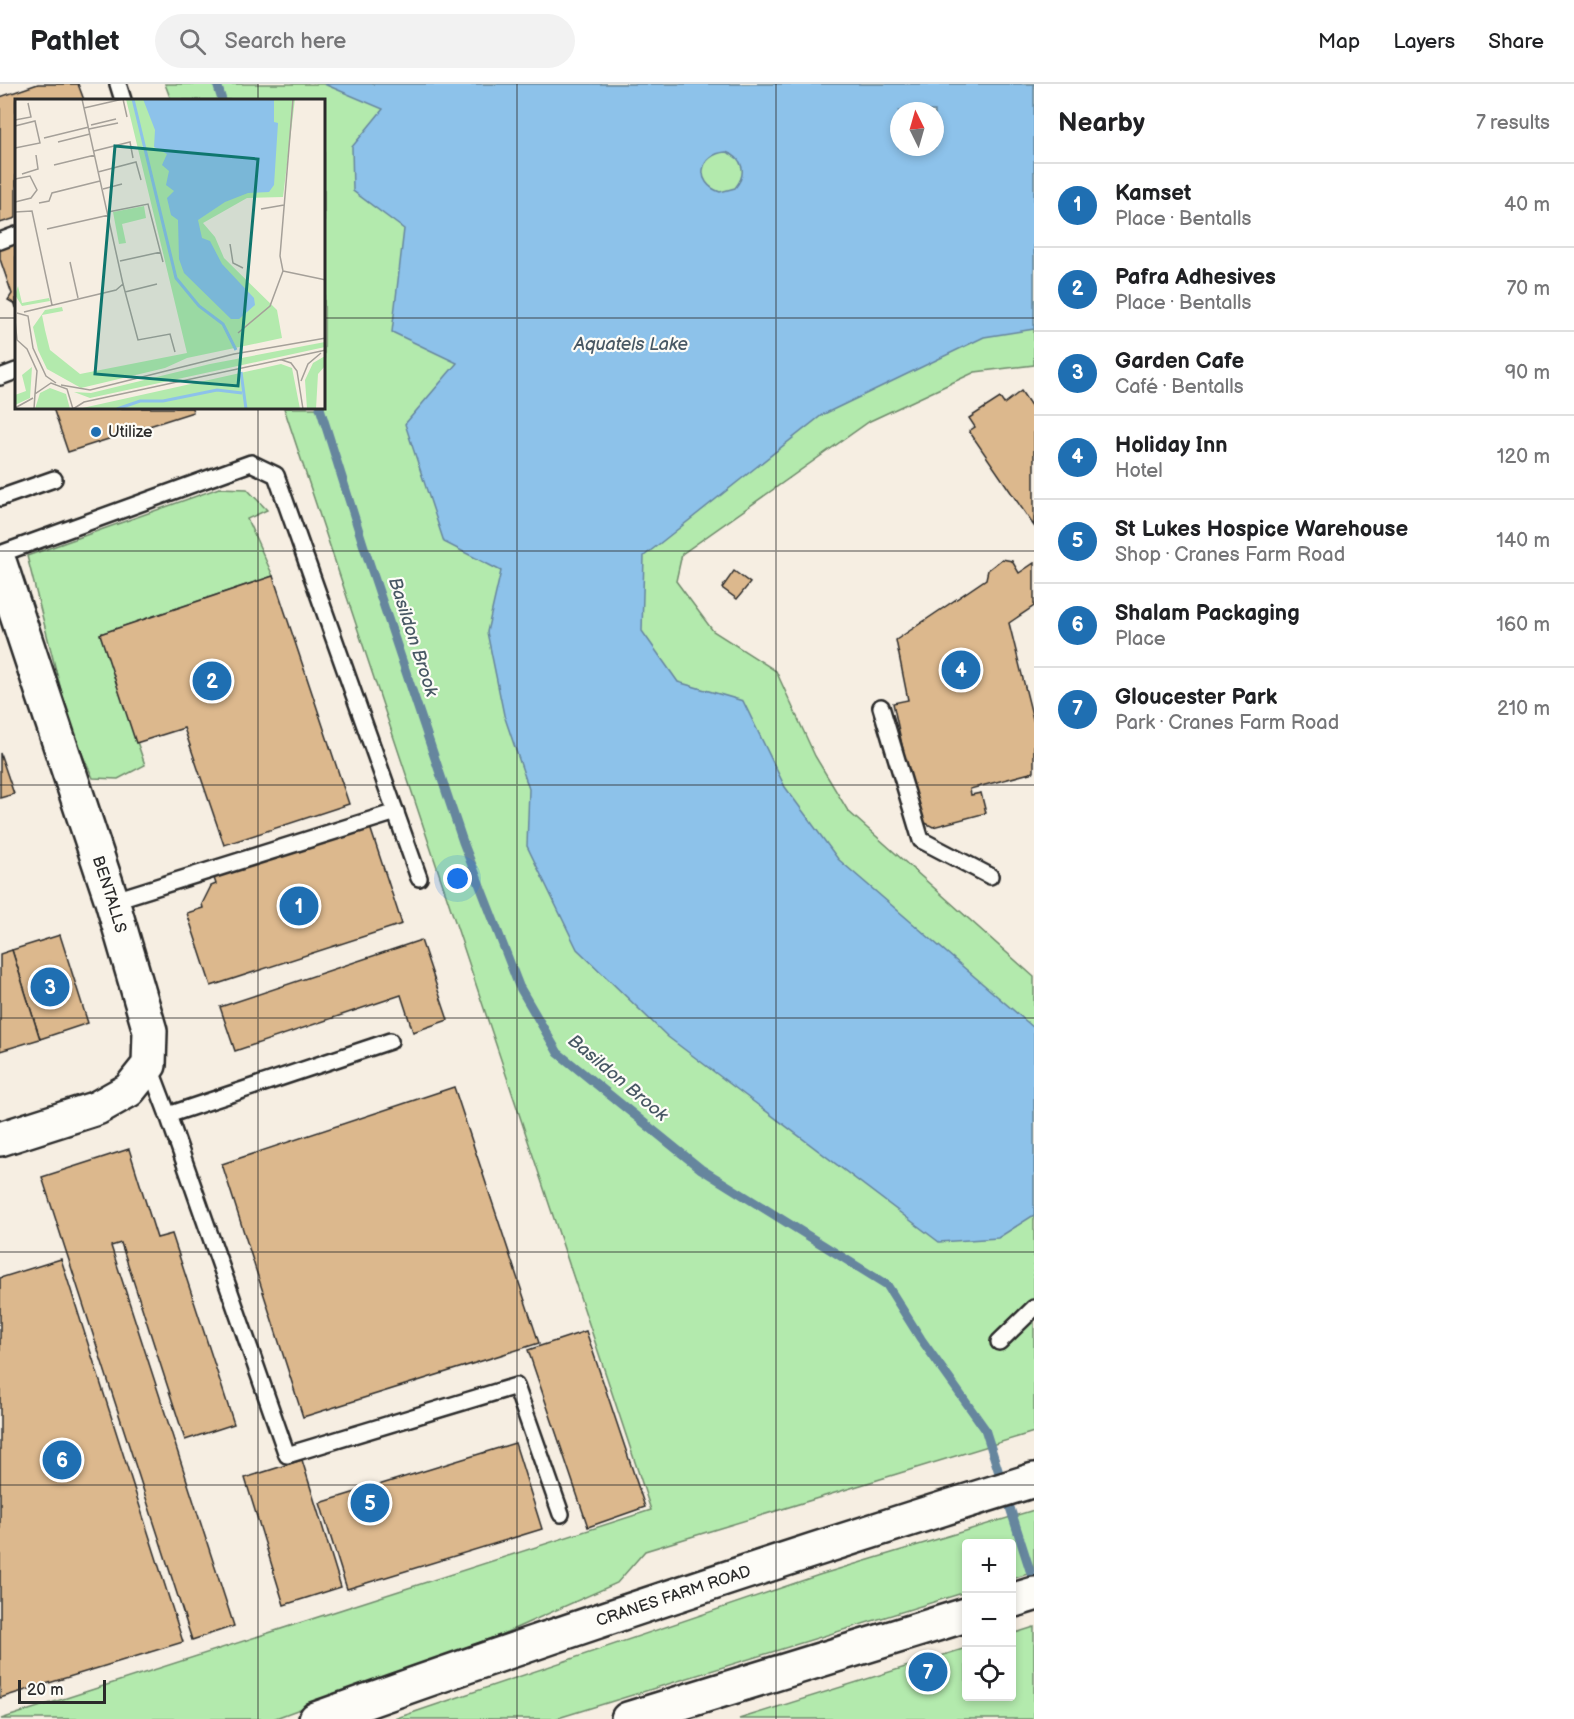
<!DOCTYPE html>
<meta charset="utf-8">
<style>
:root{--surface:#fff;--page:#f2f2f2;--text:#202124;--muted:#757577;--line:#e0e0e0;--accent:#1f6fb2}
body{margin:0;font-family:"Balsamiq Sans",sans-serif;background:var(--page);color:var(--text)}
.controls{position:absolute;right:18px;bottom:18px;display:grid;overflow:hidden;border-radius:6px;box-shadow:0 3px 9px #0003}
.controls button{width:54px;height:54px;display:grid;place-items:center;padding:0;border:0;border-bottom:2px solid var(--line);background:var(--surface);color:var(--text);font:30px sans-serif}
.compass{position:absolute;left:890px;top:18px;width:54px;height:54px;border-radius:50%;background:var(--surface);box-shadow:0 3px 9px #0003;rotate:355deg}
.scale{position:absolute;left:18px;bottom:15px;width:88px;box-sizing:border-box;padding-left:6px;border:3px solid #2b2b2b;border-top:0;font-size:16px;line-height:21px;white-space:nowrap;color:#2b2b2b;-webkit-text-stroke:4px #fdfcf7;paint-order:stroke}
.you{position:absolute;left:458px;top:795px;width:21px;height:21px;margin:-15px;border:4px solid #fff;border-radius:50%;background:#1a73e8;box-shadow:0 0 0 9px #1a73e833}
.badge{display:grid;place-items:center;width:39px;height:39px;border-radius:50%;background:var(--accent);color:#fff;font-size:20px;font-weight:700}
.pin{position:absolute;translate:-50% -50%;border:3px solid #fff;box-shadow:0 2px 6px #0006}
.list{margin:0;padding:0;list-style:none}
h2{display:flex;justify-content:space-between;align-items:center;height:78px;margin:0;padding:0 24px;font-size:26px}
h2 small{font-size:20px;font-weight:400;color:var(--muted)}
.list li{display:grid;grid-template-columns:39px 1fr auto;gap:18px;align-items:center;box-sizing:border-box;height:84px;padding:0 24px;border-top:2px solid var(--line)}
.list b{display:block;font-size:22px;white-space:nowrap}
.list p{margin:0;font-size:20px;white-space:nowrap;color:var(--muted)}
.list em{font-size:20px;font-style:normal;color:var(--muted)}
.icon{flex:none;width:33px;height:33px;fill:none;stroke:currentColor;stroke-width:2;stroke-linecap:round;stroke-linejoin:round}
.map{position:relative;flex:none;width:1034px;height:1635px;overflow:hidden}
header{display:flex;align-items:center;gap:36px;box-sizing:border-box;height:84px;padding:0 30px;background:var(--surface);border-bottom:2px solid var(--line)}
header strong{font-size:28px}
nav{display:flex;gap:33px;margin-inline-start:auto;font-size:21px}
.search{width:420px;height:54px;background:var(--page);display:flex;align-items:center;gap:15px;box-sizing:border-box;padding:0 21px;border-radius:33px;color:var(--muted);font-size:22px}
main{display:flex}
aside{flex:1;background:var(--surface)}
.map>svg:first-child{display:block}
</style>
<header>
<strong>Pathlet</strong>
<div class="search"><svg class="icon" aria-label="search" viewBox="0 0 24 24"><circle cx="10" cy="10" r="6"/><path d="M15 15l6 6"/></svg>Search here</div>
<nav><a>Map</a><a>Layers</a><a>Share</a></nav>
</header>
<main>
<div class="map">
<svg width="1034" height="1635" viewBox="0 0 1034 1635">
<rect width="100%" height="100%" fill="#f6eee2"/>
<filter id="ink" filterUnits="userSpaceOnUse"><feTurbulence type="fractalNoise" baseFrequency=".0167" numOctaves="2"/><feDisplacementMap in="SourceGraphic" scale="12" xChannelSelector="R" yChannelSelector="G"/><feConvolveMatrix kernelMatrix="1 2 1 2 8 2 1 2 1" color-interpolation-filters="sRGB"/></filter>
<g filter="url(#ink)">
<g fill="#b3eaad" stroke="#6f8a6c" stroke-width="1.5" fill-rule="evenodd">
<path d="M165,0H1034V281L975,288L870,337L682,470L676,497L713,547L776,587L815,672L848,727L1034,893V1348L645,1467L617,1499L500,1551L273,1635H1L651,1426L284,324H324V16H171ZM899,27H935V63H899Z"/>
<path d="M219,404L247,405L267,426L247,435L273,492L100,550L145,681L118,695L93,694L71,646L27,472Z"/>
<path d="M1034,1426V1488L1012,1495L1011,1460H966V1508L555,1635H394L819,1491Z"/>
<path d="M1034,1543V1635H739L966,1564V1612H1011L1012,1550Z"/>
</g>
<path fill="#8dc2ea" stroke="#66869e" stroke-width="1.5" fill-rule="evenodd" d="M324,0H1034V245L984,253L822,331L644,472L642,547L678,598L743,617L785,703L838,775L1034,944V1131L998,1154L939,1158L668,953L577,865L527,762L529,705L504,631L487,548L501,487L444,458L405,340L457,279L392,248L404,145L353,107L352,63L383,25ZM899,27H935V63H899ZM726,68C744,74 747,90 735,104L720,108C694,99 699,70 726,68Z"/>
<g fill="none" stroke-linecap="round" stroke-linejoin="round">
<g stroke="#66869e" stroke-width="9">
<path d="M217,0L222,16"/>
<path d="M320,324L364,463L463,758L519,902L558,969L701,1085L887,1201L921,1255L985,1345L1034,1499"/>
</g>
</g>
<g fill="#dcb88d" stroke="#2b2b2b" stroke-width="1.5">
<path d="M38,0H78L84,16H16V134L0,139V13Z"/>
<path d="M16,160V224L15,220L8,216L12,210L0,175V165Z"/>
<path d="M1021,307L1034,326V442L969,347L975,343L969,334L1000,314L1004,320Z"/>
<path d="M53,324H192L193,328L68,368Z"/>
<path d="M1002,475L1012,477L1019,489L1034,479V522L1009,539L1034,639V688L970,705L971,711L981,709L986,729L933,743L918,735L893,619L908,616L896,556L986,495L988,486Z"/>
<path d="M734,487L750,499L737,515L722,504Z"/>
<path d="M273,492L349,720L224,761L184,644L136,659L100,550Z"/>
<path d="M0,669L14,710L0,714Z"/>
<path d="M370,743L402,840L211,902L187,829L203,824L202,820L211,802L216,800L214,794Z"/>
<path d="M60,851L88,939L40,955L12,866Z"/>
<path d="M421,856L448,936L413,948L401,911L235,967L220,923Z"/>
<path d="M12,866L40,955L0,967V870Z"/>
<path d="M454,1003L539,1259L303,1333L222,1080Z"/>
<path d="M129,1065L157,1154L172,1150L234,1340L185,1356L121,1159L111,1162L234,1542L192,1556L42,1093Z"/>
<path d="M61,1175L183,1558L0,1614V1194Z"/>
<path d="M586,1247L645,1423L588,1443L528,1266Z"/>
<path d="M515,1359L542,1445L347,1505L320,1419Z"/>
<path d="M302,1376L341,1503L284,1521L245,1394Z"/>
</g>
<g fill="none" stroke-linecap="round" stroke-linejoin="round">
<defs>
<g id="lane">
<path d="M118,0L123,16"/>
<path d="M0,157L16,151"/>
<path d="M0,293L16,287"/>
<path d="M0,414L54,395"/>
<path d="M0,470L251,379L276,391L419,794"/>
<path d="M881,623L921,756L990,792"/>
<path d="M112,817L396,728"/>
<path d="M149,981L168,1031L287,1371L516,1302L561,1430"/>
<path d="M168,1031L390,957"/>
<path d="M999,1258L1034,1224"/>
</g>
<g id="secondary">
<path id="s1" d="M0,480L112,817L150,947L149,981L129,1006L97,1024L0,1055"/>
</g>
<g id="primary">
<path d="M1011,1517L1034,1510"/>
<path id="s2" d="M316,1635C554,1550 793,1471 1034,1396"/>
<path d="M628,1635L966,1531"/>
</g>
</defs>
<use href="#lane" stroke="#2b2b2b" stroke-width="20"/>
<use href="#secondary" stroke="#2b2b2b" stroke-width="38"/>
<use href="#primary" stroke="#2b2b2b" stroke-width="38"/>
<use href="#lane" stroke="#fdfcf7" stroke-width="15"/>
<use href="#secondary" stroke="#fdfcf7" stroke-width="33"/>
<use href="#primary" stroke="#fdfcf7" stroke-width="33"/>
</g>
</g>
<path fill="none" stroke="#2b2b2b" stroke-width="1.5" stroke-opacity="0.55" d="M258,0V16M517,0V1635M776,0V1635M0,234H16M324,234H1034M258,324V1635M0,467H1034M0,701H1034M0,934H1034M0,1168H1034M0,1401H1034"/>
<circle fill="#1f6fb2" stroke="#fdfcf7" stroke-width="2" cx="96" cy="348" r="6"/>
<g text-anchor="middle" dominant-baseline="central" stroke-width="4.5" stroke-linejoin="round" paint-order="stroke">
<g font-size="16" fill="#2b2b2b" stroke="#fdfcf7" text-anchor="start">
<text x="108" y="348">Utilize</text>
</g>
<g font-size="16" fill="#2b2b2b" stroke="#fdfcf7">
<text stroke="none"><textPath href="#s1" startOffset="348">BENTALLS</textPath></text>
<text stroke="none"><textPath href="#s2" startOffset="378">CRANES FARM ROAD</textPath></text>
</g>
<g font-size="18" font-style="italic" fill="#485864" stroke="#fdfcf7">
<text x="631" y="260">Aquatels Lake</text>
<text transform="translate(413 553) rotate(72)">Basildon Brook</text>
<text transform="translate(618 994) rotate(40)">Basildon Brook</text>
</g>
</g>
<g transform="translate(15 15)">
<rect width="310" height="310" fill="#f6eee2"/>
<path d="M111,0H280L268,98L232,99L188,124L200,138L209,159L262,211L267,239L172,259L150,269L66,289L32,270L23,251L18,228L30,211L47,208L48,212L27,216L30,231L35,251L65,275L172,254ZM129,107L131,119L107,125L111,144L104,145L98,113ZM3,187L7,204L34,199L35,202L7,207L0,196ZM310,243V248L75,299L59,293L76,294L195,265ZM310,257V267L303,275L301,310H292L290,281L298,264ZM266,265L277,269L285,310H63ZM17,268L15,299L0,306V296L11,292L7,276ZM35,289L51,295L55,310H20L25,294Z" fill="#b3eaad"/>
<path d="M128,0H259V23L263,24L259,86L254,93L233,94L210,103L183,121L187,139L195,142L207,165L239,199L240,206L224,220H216L169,174L164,160L163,121L156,116L152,99L159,92L151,86L154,72L147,66L152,55L139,48L140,31Z" fill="#8dc2ea"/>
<path fill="none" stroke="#8dc2ea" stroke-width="3" d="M118,0L161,179L184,207L208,225L221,251M226,273L231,310M102,310L125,302H148L202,291L227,294"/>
<path fill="none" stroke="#a5a099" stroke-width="1.5" d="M108,0L112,18M69,9L108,0M0,21L16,18L13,4M76,26L101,20M0,27L20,22L25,44L0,49M74,30L103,24M29,39L74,28M43,43L75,35M79,52L115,43L118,59M39,66L80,56M83,73L121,63L126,81M7,75L23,70L21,56M0,80L15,77L22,91L16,99L0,103M88,90L107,85M24,104L34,102L37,94L85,82M246,110L269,106M0,113L17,112L37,206M93,113L133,105L148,163M32,130L94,116M215,145L218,164L228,169M105,162L146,153M55,163L63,199M268,172L311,181M108,185L123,241L155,235L160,253M110,193L142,185M9,213L101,191L108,185L67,0M2,214L13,217L18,249L31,277L41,284M0,221L2,241L12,250L22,272L20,295M223,234L255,207L268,172L265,157L278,0M267,261L276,264L282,272L288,310M286,282L293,265L306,254M46,286L75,291L219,255L311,239M0,309L18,299M19,310L20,295L36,284L52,290L58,310M58,310L69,303L311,251"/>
<path fill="#0f766e" fill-opacity="0.15" stroke="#0f766e" stroke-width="3" d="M100,47L243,60L223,287L80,275Z"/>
<rect width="310" height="310" fill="none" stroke="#2b2b2b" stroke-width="3"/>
</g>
</svg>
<div class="controls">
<button>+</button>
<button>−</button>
<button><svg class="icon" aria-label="locate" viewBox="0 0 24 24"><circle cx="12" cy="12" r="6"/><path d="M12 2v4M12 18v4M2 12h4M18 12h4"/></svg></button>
</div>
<svg class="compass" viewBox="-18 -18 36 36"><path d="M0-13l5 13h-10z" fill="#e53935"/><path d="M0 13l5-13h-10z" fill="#757577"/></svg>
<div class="scale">20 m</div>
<div class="you"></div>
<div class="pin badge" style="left:299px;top:822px">1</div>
<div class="pin badge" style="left:212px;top:597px">2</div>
<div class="pin badge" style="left:50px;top:903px">3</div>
<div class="pin badge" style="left:961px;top:586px">4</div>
<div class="pin badge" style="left:370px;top:1419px">5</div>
<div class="pin badge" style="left:62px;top:1376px">6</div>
<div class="pin badge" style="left:928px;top:1588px">7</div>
</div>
<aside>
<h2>Nearby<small>7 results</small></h2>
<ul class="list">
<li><span class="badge">1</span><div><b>Kamset</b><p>Place · Bentalls</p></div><em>40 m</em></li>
<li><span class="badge">2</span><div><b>Pafra Adhesives</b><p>Place · Bentalls</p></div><em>70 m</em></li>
<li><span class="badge">3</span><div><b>Garden Cafe</b><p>Café · Bentalls</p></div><em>90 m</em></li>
<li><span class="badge">4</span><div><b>Holiday Inn</b><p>Hotel</p></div><em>120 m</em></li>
<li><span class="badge">5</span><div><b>St Lukes Hospice Warehouse</b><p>Shop · Cranes Farm Road</p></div><em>140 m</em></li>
<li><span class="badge">6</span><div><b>Shalam Packaging</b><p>Place</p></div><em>160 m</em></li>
<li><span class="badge">7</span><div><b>Gloucester Park</b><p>Park · Cranes Farm Road</p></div><em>210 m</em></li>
</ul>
</aside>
</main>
